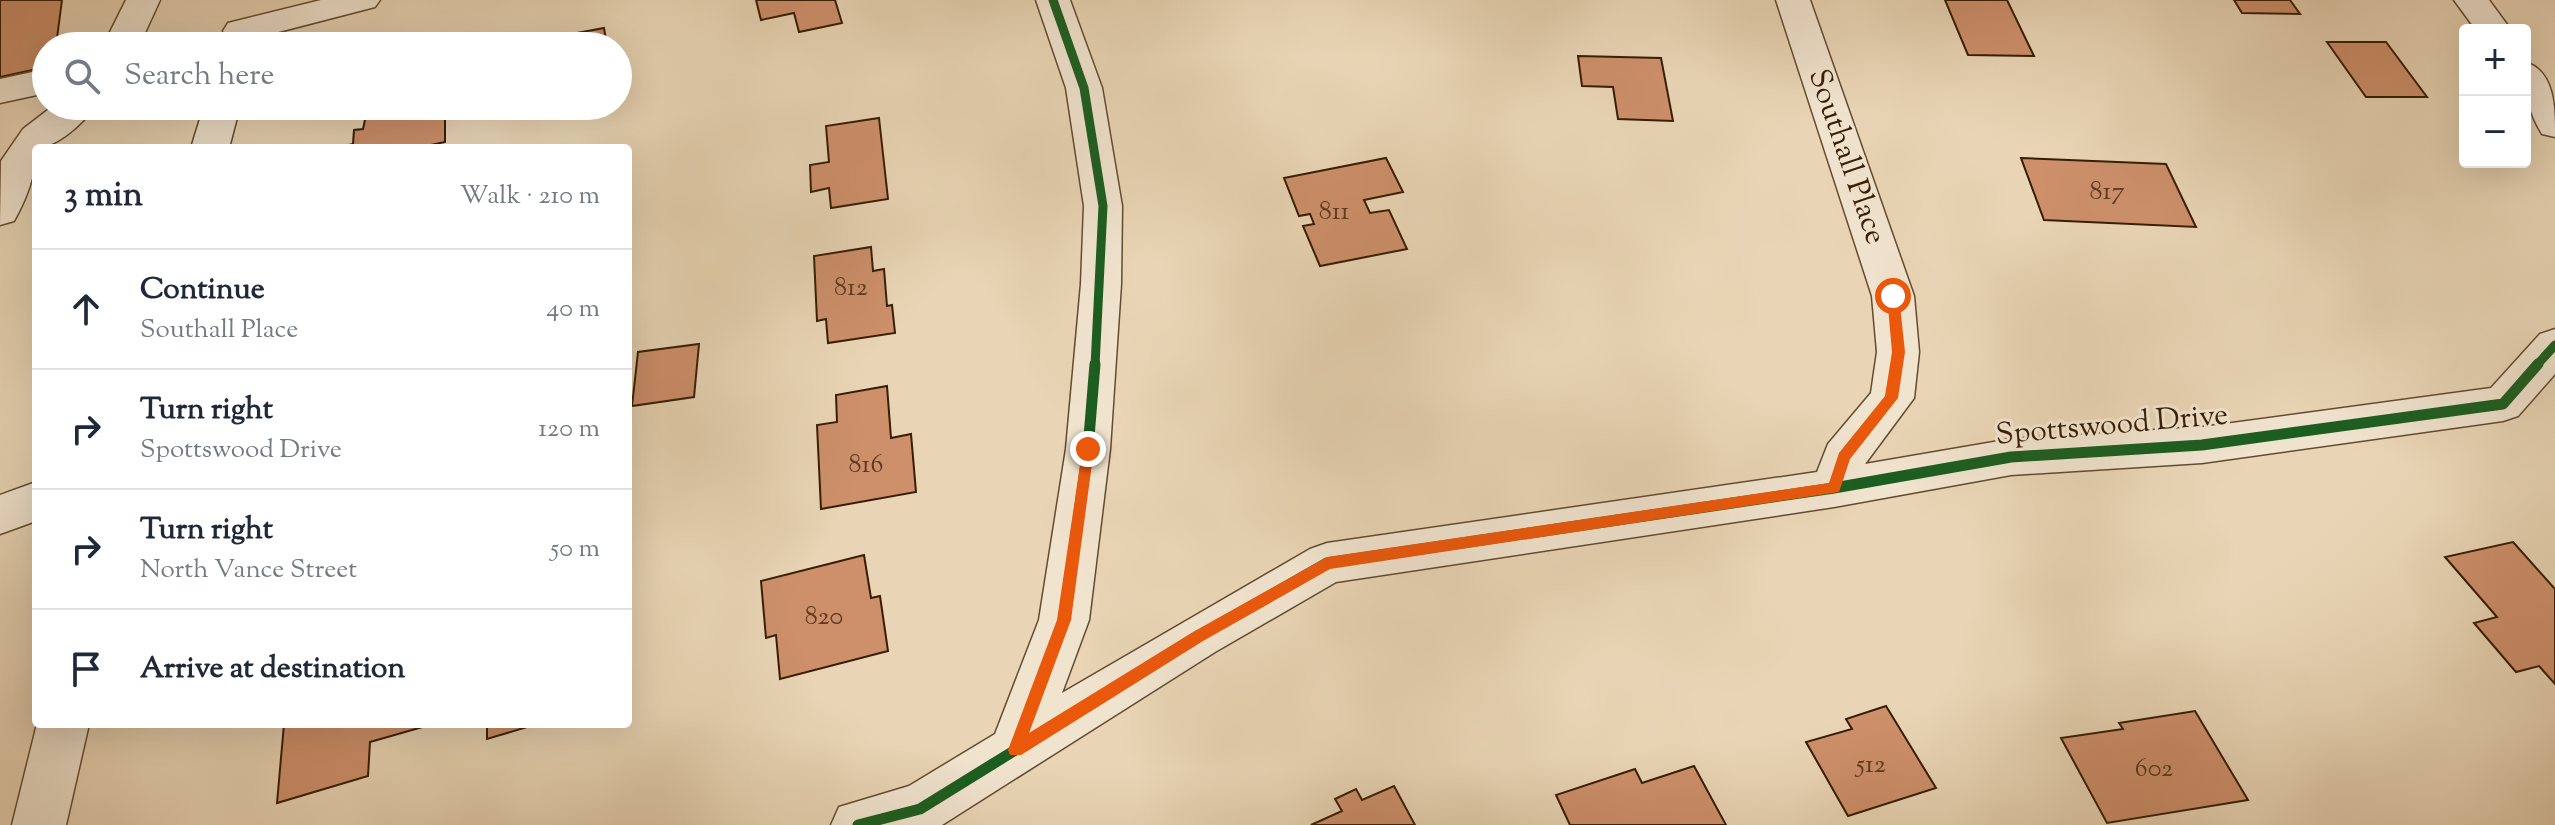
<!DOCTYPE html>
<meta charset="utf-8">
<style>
:root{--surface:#fff;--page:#f6f6f7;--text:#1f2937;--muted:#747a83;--line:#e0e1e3}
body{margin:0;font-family:"Sorts Mill Goudy",serif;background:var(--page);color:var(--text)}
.controls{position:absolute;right:24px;top:24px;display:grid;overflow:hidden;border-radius:8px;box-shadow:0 8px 32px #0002}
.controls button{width:72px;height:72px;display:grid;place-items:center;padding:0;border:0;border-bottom:2px solid var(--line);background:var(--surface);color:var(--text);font:40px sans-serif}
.stop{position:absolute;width:24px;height:24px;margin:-18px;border:6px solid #ea580c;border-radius:50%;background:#fff}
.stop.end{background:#ea580c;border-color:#fff;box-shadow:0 2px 8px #0008}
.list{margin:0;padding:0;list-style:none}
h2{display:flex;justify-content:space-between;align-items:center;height:104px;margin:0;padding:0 32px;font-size:34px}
h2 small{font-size:26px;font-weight:400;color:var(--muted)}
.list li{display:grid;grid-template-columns:52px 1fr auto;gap:24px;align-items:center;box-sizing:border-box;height:120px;padding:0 32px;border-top:2px solid var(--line)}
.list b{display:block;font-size:30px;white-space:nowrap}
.list p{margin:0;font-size:26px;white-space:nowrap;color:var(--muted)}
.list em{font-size:26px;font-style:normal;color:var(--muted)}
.icon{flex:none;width:44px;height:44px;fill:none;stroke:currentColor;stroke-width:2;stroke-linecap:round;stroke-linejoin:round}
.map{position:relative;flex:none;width:2555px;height:825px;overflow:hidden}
.search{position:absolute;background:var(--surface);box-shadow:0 8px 32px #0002;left:32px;top:32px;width:600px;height:88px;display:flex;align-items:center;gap:20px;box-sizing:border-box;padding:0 28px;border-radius:44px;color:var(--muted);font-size:30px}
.panel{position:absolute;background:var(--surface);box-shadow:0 8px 32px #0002;left:32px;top:144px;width:600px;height:584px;border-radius:8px}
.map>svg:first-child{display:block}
</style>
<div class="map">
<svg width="2555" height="825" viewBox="0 0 2555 825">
<rect width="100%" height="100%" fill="#e9d5b5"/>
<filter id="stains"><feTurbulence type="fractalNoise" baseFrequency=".0025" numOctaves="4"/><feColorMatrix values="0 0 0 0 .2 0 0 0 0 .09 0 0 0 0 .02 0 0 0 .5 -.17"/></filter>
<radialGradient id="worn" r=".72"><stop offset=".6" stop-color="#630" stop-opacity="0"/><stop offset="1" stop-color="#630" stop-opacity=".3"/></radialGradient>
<g fill="#cd906b" stroke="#361d03" stroke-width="2">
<path d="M0,0H62L56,46H46V67L0,77Z"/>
<path d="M756,0H835L842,23L799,32L794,13L761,20Z"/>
<path d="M1945,0H2007L2034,56L1968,55Z"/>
<path d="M2234,0H2290L2300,14L2242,13Z"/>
<path d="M604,28L607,46H536V43L550,38Z"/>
<path d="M2327,42H2386L2427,97H2366Z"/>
<path d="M1578,56L1661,58L1673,121L1618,119L1613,87L1582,86Z"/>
<path d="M360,106H445V142L417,148H335L353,144L354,130L363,129L368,106Z"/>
<path d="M879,118L888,199L831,208L829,188L811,192L810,165L829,162L826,126Z"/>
<path d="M1386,158L1403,192L1364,200L1370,213L1389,210L1407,249L1320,266L1303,226L1314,224L1310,214L1299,216L1284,178Z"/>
<path d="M2021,158L2166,164L2196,227L2044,220Z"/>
<path d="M871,247L873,271L884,269L887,306L892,305L895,333L828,343L826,319L817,321L814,256Z"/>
<path d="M699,344L694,397L632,406L638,352Z"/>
<path d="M887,386L891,438L911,434L916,492L821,509L817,425L837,422L836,395Z"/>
<path d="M2513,542L2555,589V684L2539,666L2516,672L2474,623L2497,617L2445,557Z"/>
<path d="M864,555L871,598L880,596L888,651L780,679L776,635L766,638L761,581Z"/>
<path d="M1886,706L1936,788L1848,816L1806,742L1852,729L1846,719Z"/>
<path d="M2195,711L2248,800L2107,823L2061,738L2123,729L2119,723Z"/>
<path d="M284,724H433L370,742L368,776L277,803Z"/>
<path d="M487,724H537L487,739Z"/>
<path d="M1694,766L1726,825H1570L1556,795L1635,769L1642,783Z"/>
<path d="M1394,786L1415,825H1311L1342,811L1335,799L1356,789L1362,800Z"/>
</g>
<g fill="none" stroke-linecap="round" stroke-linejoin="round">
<defs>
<g id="minor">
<path d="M126,0H160L139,46H103Z"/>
<path d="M321,0H380L375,7L240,42L228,39L223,31L228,23Z"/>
<path d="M1036,0H1070L1102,88L1122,206L1121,284L1110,449L1089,620L1062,693L1310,549L1327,543L1817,472L1828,444L1871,393L1877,352L1872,296L1776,0H1810L1914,296L1919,352L1914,398L1865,464L2011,439L2202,427L2491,388L2540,334L2555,329V374L2518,416L2503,421L2202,463L2011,475L1834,507L1336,582L1215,652L942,825H831L839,807L909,786L995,734L1039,620L1066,449L1081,284L1084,206L1066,88Z"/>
<path d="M2454,0H2489L2511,30H2476Z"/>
<path d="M2525,62C2555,71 2555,108 2555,137L2542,134C2527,110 2525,89 2525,62Z"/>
<path d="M46,69V93L0,103V79Z"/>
<path d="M53,106H95C84,123 56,148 36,148C36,174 27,198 14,221L0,225L1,161L23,129Z"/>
<path d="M204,106H240L229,148H191Z"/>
<path d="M36,482V521L0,534V495Z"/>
<path d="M37,724H89L66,825H12Z"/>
</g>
</defs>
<use href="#minor" stroke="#634b30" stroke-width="3"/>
<use href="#minor" fill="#f1e4cf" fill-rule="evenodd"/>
<defs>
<g id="cycleway-far1">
<path d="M1053,0L1084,88L1103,206L1095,366"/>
<path d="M2536,366L2555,345"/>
</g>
<g id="cycleway">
<path d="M1015,750L1064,620L1088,449L1095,364"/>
<path d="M858,825L920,809L1198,637L1327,563L1834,488L2011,457L2202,445L2503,404L2538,364"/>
</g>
</defs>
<use href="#cycleway-far1" stroke="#f1e4cf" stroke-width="13"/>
<use href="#cycleway" stroke="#f1e4cf" stroke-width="16"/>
<use href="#cycleway-far1" stroke="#1b5e20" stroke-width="9"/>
<use href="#cycleway" stroke="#1b5e20" stroke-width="11"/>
</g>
<path fill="#ea580c" d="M1893,292L1899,296L1905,352L1898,398L1850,459L1839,492L1330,569L1203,641L1021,755H1010L1008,750L1057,620L1083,445H1092L1094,449L1071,620L1029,733L1193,632L1327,557L1829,483L1839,453L1885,396L1892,352L1887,296Z"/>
<g text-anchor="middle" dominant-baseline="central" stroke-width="6" stroke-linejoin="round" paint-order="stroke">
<g font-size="26" fill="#5c3a1d">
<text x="2107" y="192">817</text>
<text x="1334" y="212">811</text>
<text x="851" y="288">812</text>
<text x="866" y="465">816</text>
<text x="824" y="617">820</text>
<text x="1871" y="765">512</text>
<text x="2154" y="769">602</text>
</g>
<g font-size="30" fill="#361d03" stroke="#f1e4cf">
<text transform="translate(1846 157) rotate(71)">Southall Place</text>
<text transform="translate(2112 426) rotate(-5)">Spottswood Drive</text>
</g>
</g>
<rect width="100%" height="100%" filter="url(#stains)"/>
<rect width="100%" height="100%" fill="url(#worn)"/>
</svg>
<div class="controls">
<button>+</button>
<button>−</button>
</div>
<div class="stop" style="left:1893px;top:296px"></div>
<div class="stop end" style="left:1088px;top:449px"></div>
<div class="search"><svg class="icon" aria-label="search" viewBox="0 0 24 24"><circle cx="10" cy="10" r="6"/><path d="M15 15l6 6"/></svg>Search here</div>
<section class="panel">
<h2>3 min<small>Walk · 210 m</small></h2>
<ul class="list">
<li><svg class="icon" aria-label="ahead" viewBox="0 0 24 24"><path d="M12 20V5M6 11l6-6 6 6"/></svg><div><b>Continue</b><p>Southall Place</p></div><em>40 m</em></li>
<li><svg class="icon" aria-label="right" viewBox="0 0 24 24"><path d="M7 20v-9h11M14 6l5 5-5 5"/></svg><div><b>Turn right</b><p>Spottswood Drive</p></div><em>120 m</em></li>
<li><svg class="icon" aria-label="right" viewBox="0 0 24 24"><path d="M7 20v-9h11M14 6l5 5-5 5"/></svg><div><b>Turn right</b><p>North Vance Street</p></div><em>50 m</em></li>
<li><svg class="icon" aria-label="arrive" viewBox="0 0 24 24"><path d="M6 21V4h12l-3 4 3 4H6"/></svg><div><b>Arrive at destination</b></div></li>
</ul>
</section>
</div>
